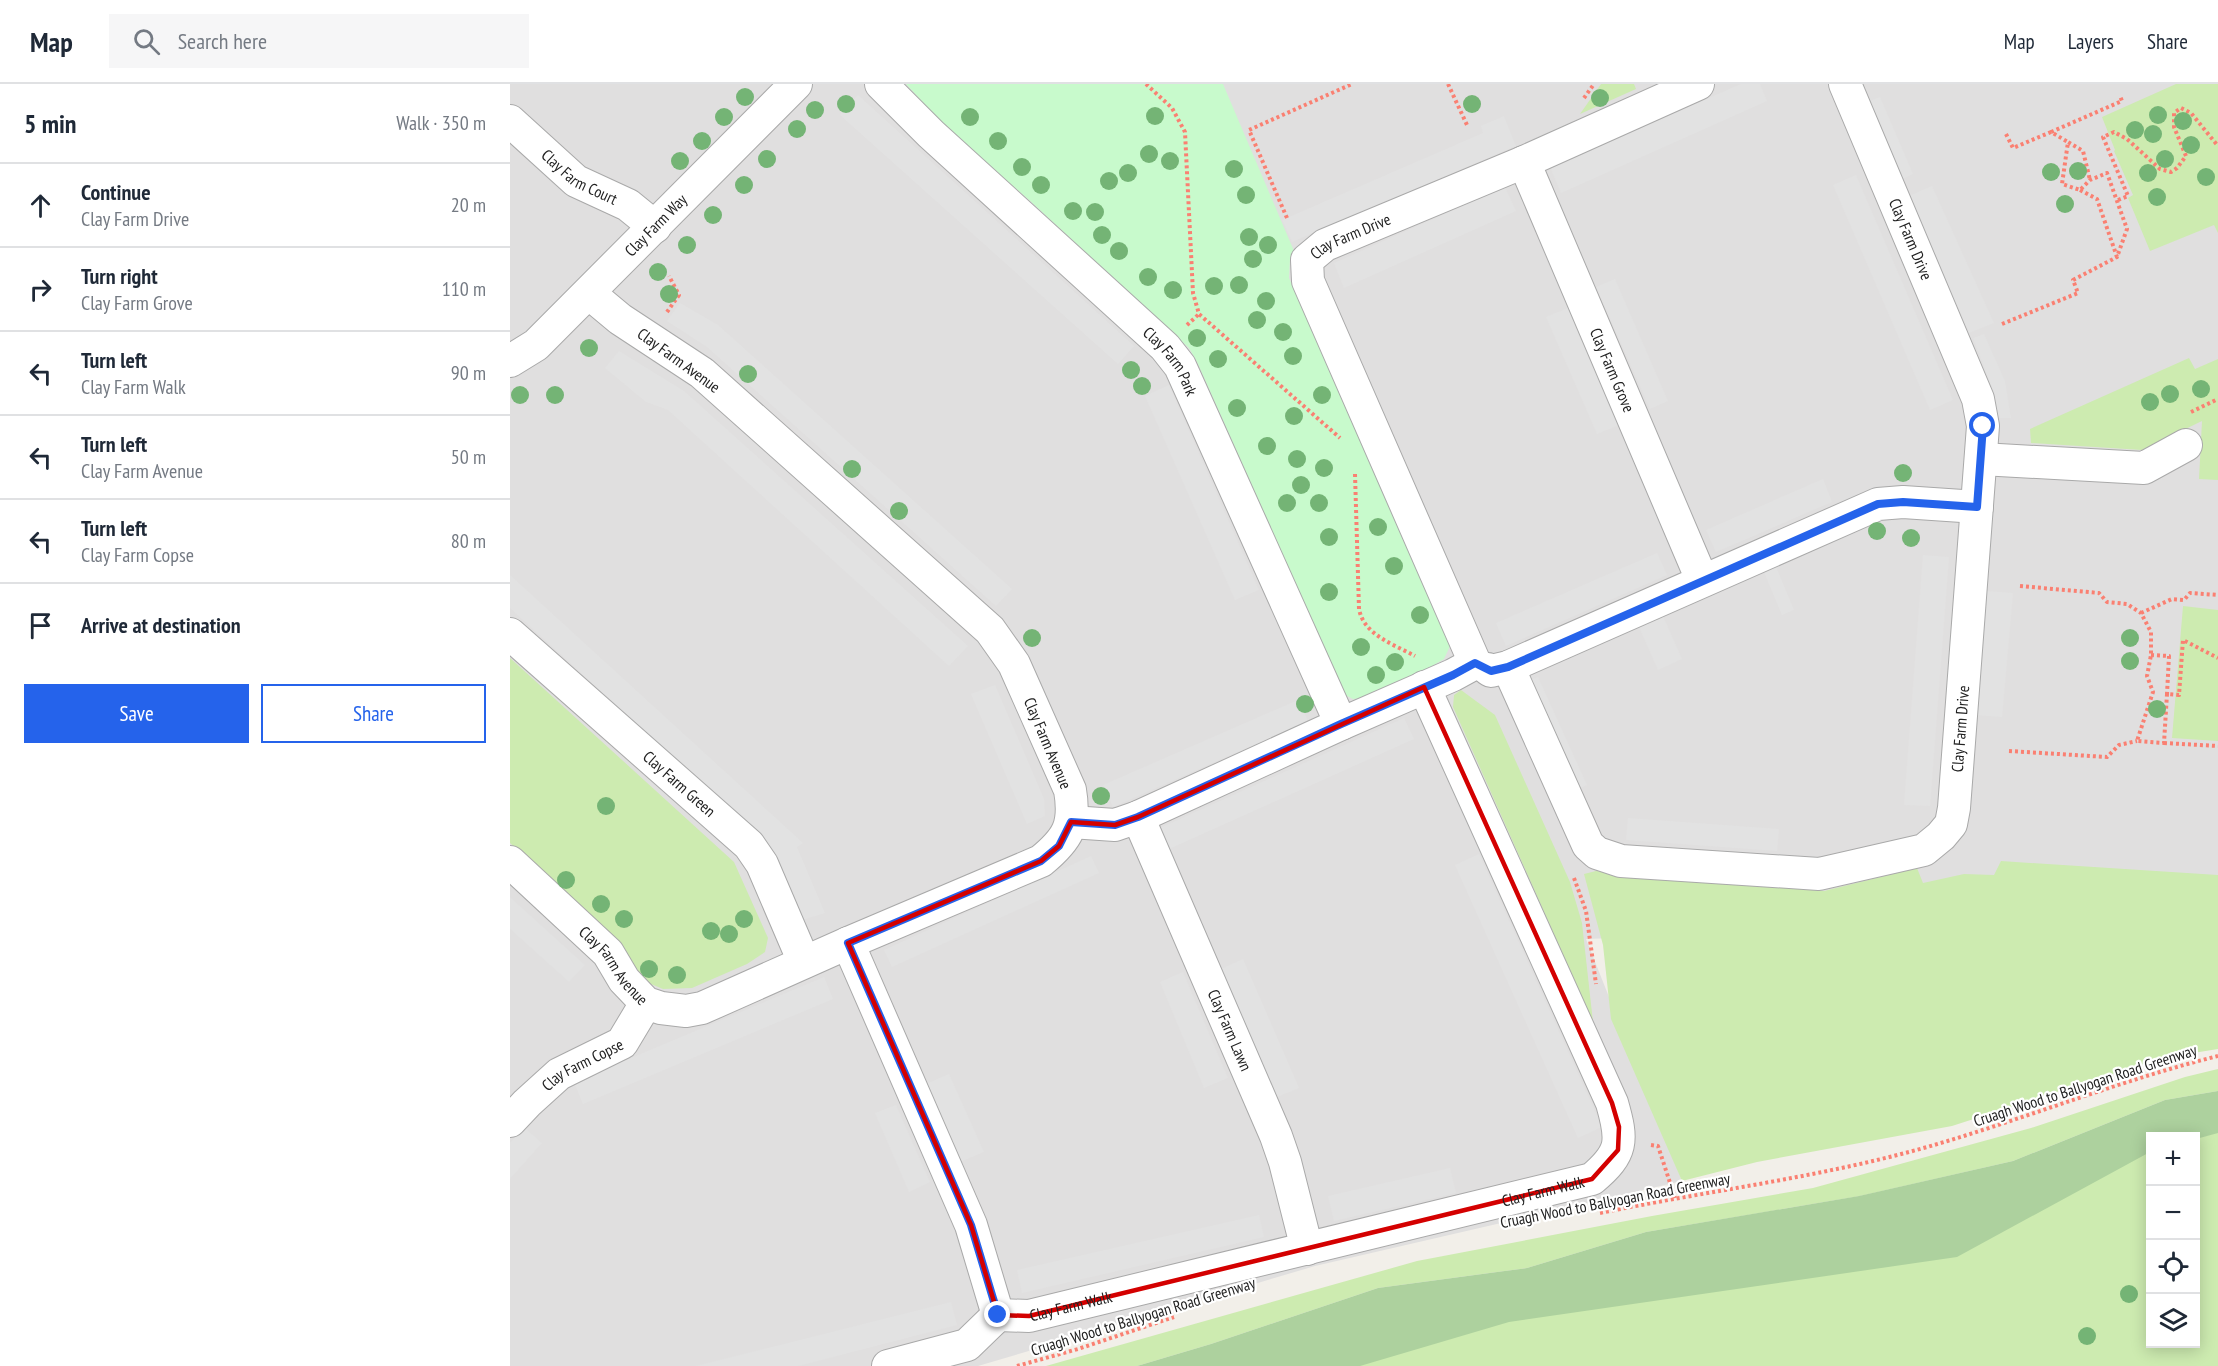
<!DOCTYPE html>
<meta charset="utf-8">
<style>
:root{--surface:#fff;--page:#f6f6f7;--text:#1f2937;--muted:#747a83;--line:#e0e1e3;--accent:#2563eb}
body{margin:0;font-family:"PT Sans Narrow",sans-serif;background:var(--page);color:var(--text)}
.controls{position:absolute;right:18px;bottom:18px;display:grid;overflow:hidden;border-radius:0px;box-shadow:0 3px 15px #0003}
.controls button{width:54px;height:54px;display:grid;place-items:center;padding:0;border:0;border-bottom:2px solid var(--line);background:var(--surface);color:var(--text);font:30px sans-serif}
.stop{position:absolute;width:18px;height:18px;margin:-14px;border:4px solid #2563eb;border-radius:50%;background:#fff}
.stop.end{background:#2563eb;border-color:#fff;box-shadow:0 2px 6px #0008}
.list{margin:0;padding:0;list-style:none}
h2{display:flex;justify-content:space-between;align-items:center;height:78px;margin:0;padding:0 24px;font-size:26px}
h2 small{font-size:20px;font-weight:400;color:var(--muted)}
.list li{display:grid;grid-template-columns:39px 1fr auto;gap:18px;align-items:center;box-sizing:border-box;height:84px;padding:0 24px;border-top:2px solid var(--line)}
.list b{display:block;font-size:22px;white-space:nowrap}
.list p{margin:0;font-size:20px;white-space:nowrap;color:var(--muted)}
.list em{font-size:20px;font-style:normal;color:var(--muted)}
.actions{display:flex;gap:12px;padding:18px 24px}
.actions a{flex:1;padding:14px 0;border:2px solid var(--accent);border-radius:0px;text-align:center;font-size:21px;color:var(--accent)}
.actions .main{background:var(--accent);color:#fff}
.icon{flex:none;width:33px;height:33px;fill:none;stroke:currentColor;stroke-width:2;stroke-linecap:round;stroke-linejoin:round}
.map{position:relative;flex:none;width:1708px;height:1282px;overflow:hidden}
header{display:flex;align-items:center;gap:36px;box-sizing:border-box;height:84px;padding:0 30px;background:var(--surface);border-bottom:2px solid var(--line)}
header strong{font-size:28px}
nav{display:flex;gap:33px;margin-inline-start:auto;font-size:21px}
.search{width:420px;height:54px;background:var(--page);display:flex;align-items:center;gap:15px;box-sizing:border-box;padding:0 21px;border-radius:0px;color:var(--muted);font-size:22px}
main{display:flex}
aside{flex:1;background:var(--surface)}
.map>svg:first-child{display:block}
</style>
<header>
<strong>Map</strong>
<div class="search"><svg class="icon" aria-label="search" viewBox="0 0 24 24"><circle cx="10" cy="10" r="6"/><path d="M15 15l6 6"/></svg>Search here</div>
<nav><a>Map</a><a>Layers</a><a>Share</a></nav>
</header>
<main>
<aside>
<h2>5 min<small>Walk · 350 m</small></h2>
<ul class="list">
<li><svg class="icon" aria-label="ahead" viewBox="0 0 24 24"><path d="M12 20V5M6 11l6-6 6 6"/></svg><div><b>Continue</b><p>Clay Farm Drive</p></div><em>20 m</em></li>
<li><svg class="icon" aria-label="right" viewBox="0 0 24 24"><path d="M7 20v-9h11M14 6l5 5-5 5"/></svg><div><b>Turn right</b><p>Clay Farm Grove</p></div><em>110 m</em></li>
<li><svg class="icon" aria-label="left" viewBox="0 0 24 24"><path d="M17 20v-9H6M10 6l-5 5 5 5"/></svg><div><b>Turn left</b><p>Clay Farm Walk</p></div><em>90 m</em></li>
<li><svg class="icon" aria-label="left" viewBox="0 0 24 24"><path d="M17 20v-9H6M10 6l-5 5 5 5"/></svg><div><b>Turn left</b><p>Clay Farm Avenue</p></div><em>50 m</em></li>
<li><svg class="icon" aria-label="left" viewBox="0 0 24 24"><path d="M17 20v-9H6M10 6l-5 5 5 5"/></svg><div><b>Turn left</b><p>Clay Farm Copse</p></div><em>80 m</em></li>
<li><svg class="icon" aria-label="arrive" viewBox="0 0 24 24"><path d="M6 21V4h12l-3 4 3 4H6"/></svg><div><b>Arrive at destination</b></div></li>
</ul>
<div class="actions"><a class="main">Save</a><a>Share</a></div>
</aside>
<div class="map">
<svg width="1708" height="1282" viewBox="0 0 1708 1282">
<rect width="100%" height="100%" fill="#f2efe9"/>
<path fill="#e0dfdf" d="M0,0H1708V832L1076,855L1172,1097L805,1182L468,1282H0Z"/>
<g fill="#cdebb0" fill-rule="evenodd">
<path d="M1091,0H1124L1126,5L1070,30Z"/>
<path d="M1666,0H1708V149L1704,141L1640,167L1618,114L1623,111L1604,67L1605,66L1592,33Z"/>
<path d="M1679,274L1685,285L1708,275V396L1689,395L1692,337L1632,366L1521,359L1520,345Z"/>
<path d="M1673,522L1708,526V657L1662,654Z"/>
<path d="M0,574L224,778L258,854L255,868L237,880L182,904L153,905L136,898L101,852L0,759Z"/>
<path d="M951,606L985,631L1060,798L1072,839L1083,938L943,623L944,611Z"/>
<path d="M1491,777L1708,791V965L1652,974L1442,1042L1247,1078L1172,1097L1101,935L1093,861L1074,790L1086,787L1314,807L1407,784L1413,799L1454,790L1484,791Z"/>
<path d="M1708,985V1007L1655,1016L1503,1077L1350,1112L1136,1148L1017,1184L868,1204L701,1260L627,1282H536L907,1177L1142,1132L1303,1104L1521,1044L1675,993Z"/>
<path d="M1708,1030V1282H666ZM1640,1052H1686V1260H1640Z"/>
</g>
<path fill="#add19e" d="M1708,1007V1049L1686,1055V1052H1640V1068L1447,1173L999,1238L850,1282H627L701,1260L868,1204L1017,1184L1136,1148L1349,1112L1503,1077L1655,1016Z"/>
<path fill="#c8facc" d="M396,0H713L784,167L780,175L779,194L940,562L934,575L915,586L852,614L843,615L835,611L687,278L679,264L519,116L438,46Z"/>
<g fill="#e2e2e2">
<path d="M1231,0H1250L1257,17L1051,109L1040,83Z"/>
<path d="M348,11L624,262L608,280L330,31Z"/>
<path d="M1370,13L1403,90L1391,96L1357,18Z"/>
<path d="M994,32L1006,62L782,158L772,136L973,49L971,42Z"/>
<path d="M1346,91L1443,316L1420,326L1323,101Z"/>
<path d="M1422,102L1484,239L1459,249L1399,112Z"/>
<path d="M995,103L1006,127L834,204L824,179Z"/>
<path d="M1105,195L1158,317L1140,325L1086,203Z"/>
<path d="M170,219L208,241L502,505L486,522L197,263L157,237Z"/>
<path d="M1058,224L1109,341L1087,350L1036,233Z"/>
<path d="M1474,250L1495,297L1501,334H1488L1485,312L1463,254Z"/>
<path d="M109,267L174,307L458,562L439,582L158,326L136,318L95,284Z"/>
<path d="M659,301L749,506L725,516L635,312Z"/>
<path d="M1313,395L1322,418L1206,468L1196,446Z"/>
<path d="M1147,469L1157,491L996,562L986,539Z"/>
<path d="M1413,471L1439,473L1420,722L1394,721Z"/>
<path d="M1266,483L1284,526L1272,531L1254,488Z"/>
<path d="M0,491L293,759L287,763L315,829L292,836L246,749L0,524Z"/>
<path d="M1476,507L1503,509L1492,633L1465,631Z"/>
<path d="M1153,532L1172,575L1148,586L1129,543Z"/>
<path d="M1028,593L1077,701L1068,705L1021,596Z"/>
<path d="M485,601L534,715L535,732L517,740L461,610Z"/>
<path d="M788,616L798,637L603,723L593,701Z"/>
<path d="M894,634L904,655L659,765L650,744Z"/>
<path d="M1118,734L1269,745L1267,767L1116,756Z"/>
<path d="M969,770L1092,1043L1068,1054L945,781Z"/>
<path d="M581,772L589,789L382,883L374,866Z"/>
<path d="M0,813L75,881L59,898L0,845Z"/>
<path d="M733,875L789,1004L767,1013L711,885Z"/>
<path d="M673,888L718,994L694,1004L650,898Z"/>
<path d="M314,893L323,915L73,1020L64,998Z"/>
<path d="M439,990L474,1068L450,1078L416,1000Z"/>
<path d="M386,1021L420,1098L399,1108L365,1029Z"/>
<path d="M14,1043L32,1059L0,1095V1059Z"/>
<path d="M940,1084L946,1109L824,1137L818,1112Z"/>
<path d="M749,1131L754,1153L512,1209L507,1186Z"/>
<path d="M441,1218L447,1241L288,1282H186Z"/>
</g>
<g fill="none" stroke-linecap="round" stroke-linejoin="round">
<defs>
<g id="minor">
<path id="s1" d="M371,0L421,50L655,263L670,282L831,640"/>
<path id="s2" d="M0,37L66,97L118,121L145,143"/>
<path id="s3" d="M1014,78L1192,496"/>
<path id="s4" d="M0,277L26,261L286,0"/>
<path d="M1471,375L1634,384L1676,361"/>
<path id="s5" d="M0,550L239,761L252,780L294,878"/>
<path id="s6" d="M965,579L798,197L797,176L815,161L1014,78L1188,0"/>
<path id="s7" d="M998,583L1078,761L1087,769L1111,777L1309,790L1414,766L1431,752L1441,740L1444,724L1473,342L1468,315L1335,0"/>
<path d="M978,585L981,587L998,583L1368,420L1393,418L1467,423"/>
<path id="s8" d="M628,733L766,1052L775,1078L797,1165"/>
<path d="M561,738L605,741L628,733L831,640L943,591L965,579"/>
<path id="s9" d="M0,778L98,869L114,896L136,919L151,924L176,927L192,924L338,859L531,777C558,755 566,741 560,706L504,580L480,546L192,289L110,235L80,210"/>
<path d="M338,859L461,1141L488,1231"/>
<path id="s10" d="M0,1037L17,1019L49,990L112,959L136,919"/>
<path id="s11" d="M488,1231L519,1232L1082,1095C1113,1069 1113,1057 1102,1019L914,603"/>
<path d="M378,1282L457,1261L488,1231"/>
</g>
</defs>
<use href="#minor" stroke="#a9a9a9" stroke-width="34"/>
<g stroke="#fa8072" stroke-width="4" stroke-dasharray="3 3" stroke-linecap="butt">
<path d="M636,0L662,24L675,48L683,209L689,230L830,354"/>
<path d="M938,0L957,41"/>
<path d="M1074,14L1084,0"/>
<path d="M1541,48L1612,17L1610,12"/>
<path d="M1496,50L1503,64L1541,48L1558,58"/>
<path d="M1570,106L1587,115L1607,173L1617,145L1597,89L1580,96L1570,106L1552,100L1558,58L1573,67L1580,96"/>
<path d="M1608,116L1618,112L1593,53L1604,48L1617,55L1650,85L1661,88L1667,84L1676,72L1664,43V29L1671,24L1681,29L1708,62"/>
<path d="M777,134L739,46L842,0"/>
<path d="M157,228L169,211L159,192"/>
<path d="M1492,240L1568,209L1563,196L1607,173"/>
<path d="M677,241L689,230"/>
<path d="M1681,328L1708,315"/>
<path d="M845,390L849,525C854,551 883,560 905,572"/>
<path d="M1510,502L1589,509L1597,518L1617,520L1631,529L1641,548V571L1637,592L1643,608L1627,657L1654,659L1657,610L1669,611L1673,556L1708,574"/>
<path d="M1631,529L1662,515L1674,516L1680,509L1708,511"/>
<path d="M1641,571L1659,572L1657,610"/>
<path d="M1654,659L1708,662"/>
<path d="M1499,667L1597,673L1609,661L1627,657"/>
<path d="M1064,794L1076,827L1086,900"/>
<path d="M1141,1061L1148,1062L1165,1114"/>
<path d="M1090,1129C1193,1108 1297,1095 1399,1068C1503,1040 1603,998 1708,972"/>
<path d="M507,1282L568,1265L664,1233"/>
</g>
<use href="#minor" stroke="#fff" stroke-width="32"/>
</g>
<g fill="#74b475">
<circle cx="235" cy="13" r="9"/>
<circle cx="1090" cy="14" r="9"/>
<circle cx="336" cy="20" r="9"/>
<circle cx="962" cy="20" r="9"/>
<circle cx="305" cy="26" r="9"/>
<circle cx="1648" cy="31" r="9"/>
<circle cx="645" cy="32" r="9"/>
<circle cx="214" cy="33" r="9"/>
<circle cx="460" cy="33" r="9"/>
<circle cx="1673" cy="37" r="9"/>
<circle cx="287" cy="45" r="9"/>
<circle cx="1625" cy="46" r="9"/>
<circle cx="1643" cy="50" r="9"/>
<circle cx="192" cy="57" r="9"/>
<circle cx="488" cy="57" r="9"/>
<circle cx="1681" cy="61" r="9"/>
<circle cx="639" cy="70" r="9"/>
<circle cx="257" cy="75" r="9"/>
<circle cx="1655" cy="75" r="9"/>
<circle cx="170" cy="77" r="9"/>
<circle cx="660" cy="77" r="9"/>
<circle cx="512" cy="83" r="9"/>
<circle cx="724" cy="85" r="9"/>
<circle cx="1568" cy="87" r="9"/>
<circle cx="1541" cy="88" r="9"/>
<circle cx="618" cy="89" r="9"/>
<circle cx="1638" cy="89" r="9"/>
<circle cx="1696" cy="93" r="9"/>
<circle cx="599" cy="97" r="9"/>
<circle cx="234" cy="101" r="9"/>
<circle cx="531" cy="101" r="9"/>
<circle cx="736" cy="111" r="9"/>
<circle cx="1647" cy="113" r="9"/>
<circle cx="1555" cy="120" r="9"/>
<circle cx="563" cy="127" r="9"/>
<circle cx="585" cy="128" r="9"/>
<circle cx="203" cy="131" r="9"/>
<circle cx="592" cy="151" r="9"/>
<circle cx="739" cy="153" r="9"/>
<circle cx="177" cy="161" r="9"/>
<circle cx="758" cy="161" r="9"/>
<circle cx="609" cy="167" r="9"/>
<circle cx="743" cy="175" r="9"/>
<circle cx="148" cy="188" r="9"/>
<circle cx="638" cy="193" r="9"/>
<circle cx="729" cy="201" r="9"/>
<circle cx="704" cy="202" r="9"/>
<circle cx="663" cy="206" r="9"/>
<circle cx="159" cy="210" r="9"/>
<circle cx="756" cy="217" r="9"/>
<circle cx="747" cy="236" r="9"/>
<circle cx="773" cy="248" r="9"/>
<circle cx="687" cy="254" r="9"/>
<circle cx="79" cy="264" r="9"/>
<circle cx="783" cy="272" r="9"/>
<circle cx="708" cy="275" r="9"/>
<circle cx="621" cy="286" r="9"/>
<circle cx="238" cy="290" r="9"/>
<circle cx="632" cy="302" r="9"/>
<circle cx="1691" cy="305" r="9"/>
<circle cx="1660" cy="310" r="9"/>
<circle cx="10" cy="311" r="9"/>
<circle cx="45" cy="311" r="9"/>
<circle cx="812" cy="311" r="9"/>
<circle cx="1640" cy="318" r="9"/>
<circle cx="727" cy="324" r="9"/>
<circle cx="784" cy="332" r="9"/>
<circle cx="757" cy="362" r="9"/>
<circle cx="787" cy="375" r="9"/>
<circle cx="814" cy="384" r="9"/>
<circle cx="342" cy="385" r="9"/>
<circle cx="1393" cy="389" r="9"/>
<circle cx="791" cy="401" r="9"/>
<circle cx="777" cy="419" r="9"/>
<circle cx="809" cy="419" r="9"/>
<circle cx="389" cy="427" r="9"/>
<circle cx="868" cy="443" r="9"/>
<circle cx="1367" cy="447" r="9"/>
<circle cx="819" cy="453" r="9"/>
<circle cx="1401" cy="454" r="9"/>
<circle cx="884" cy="482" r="9"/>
<circle cx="819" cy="508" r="9"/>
<circle cx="910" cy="531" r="9"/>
<circle cx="522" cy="554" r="9"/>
<circle cx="1620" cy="554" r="9"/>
<circle cx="851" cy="563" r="9"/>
<circle cx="1620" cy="577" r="9"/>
<circle cx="885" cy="578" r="9"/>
<circle cx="866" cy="591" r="9"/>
<circle cx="795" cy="620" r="9"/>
<circle cx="1647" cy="625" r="9"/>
<circle cx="591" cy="712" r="9"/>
<circle cx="96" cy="722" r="9"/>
<circle cx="56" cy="796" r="9"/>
<circle cx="91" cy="820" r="9"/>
<circle cx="114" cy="835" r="9"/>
<circle cx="234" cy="835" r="9"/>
<circle cx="201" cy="847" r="9"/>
<circle cx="219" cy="850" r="9"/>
<circle cx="139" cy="885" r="9"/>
<circle cx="167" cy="891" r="9"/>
<circle cx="1619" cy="1210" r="9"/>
<circle cx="1577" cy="1252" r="9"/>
</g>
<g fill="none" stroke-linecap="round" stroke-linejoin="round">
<path stroke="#2563eb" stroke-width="8" d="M488,1231L461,1141L338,859L531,777L549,762L561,738L605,741L628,733L831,640L943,591L965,579L981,587L998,583L1368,420L1393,418L1467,423L1473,342"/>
</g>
<path fill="none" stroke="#d40000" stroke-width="4.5" stroke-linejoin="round" d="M914,603L1102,1019L1109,1043L1108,1066L1082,1095L519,1232L488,1231L461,1141L338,859L531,777L549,762L561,738L605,741L628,733Z"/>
<g text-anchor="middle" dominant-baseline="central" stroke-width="4.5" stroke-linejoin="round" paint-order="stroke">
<g font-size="16" fill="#222" stroke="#fff">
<text stroke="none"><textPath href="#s2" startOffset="90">Clay Farm Court</textPath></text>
<text stroke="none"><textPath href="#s4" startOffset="200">Clay Farm Way</textPath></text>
<text stroke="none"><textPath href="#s6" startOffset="488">Clay Farm Drive</textPath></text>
<text transform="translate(1401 155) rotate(67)">Clay Farm Drive</text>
<text transform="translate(169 276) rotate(36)">Clay Farm Avenue</text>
<text stroke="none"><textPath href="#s1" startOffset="402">Clay Farm Park</textPath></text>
<text stroke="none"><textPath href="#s3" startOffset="226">Clay Farm Grove</textPath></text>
<text stroke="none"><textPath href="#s7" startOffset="672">Clay Farm Drive</textPath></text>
<text transform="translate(538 659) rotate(67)">Clay Farm Avenue</text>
<text stroke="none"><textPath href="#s5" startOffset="226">Clay Farm Green</textPath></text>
<text stroke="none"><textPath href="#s9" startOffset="147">Clay Farm Avenue</textPath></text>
<text stroke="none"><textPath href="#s8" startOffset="232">Clay Farm Lawn</textPath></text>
<text stroke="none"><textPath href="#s10" startOffset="93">Clay Farm Copse</textPath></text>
<text transform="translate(1575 1001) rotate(-18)">Cruagh Wood to Ballyogan Road Greenway</text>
<text stroke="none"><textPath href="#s11" startOffset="560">Clay Farm Walk</textPath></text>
<text transform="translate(1105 1116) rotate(-11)">Cruagh Wood to Ballyogan Road Greenway</text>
<text stroke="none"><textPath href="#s11" startOffset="74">Clay Farm Walk</textPath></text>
<text transform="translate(633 1232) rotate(-17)">Cruagh Wood to Ballyogan Road Greenway</text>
</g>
</g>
</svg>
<div class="controls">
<button>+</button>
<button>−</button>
<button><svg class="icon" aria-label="locate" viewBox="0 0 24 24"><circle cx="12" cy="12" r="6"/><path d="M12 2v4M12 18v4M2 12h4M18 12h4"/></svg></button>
<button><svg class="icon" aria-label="layers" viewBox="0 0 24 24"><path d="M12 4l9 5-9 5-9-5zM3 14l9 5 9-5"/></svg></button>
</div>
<div class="stop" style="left:1473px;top:342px"></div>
<div class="stop end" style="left:488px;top:1231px"></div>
</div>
</main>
